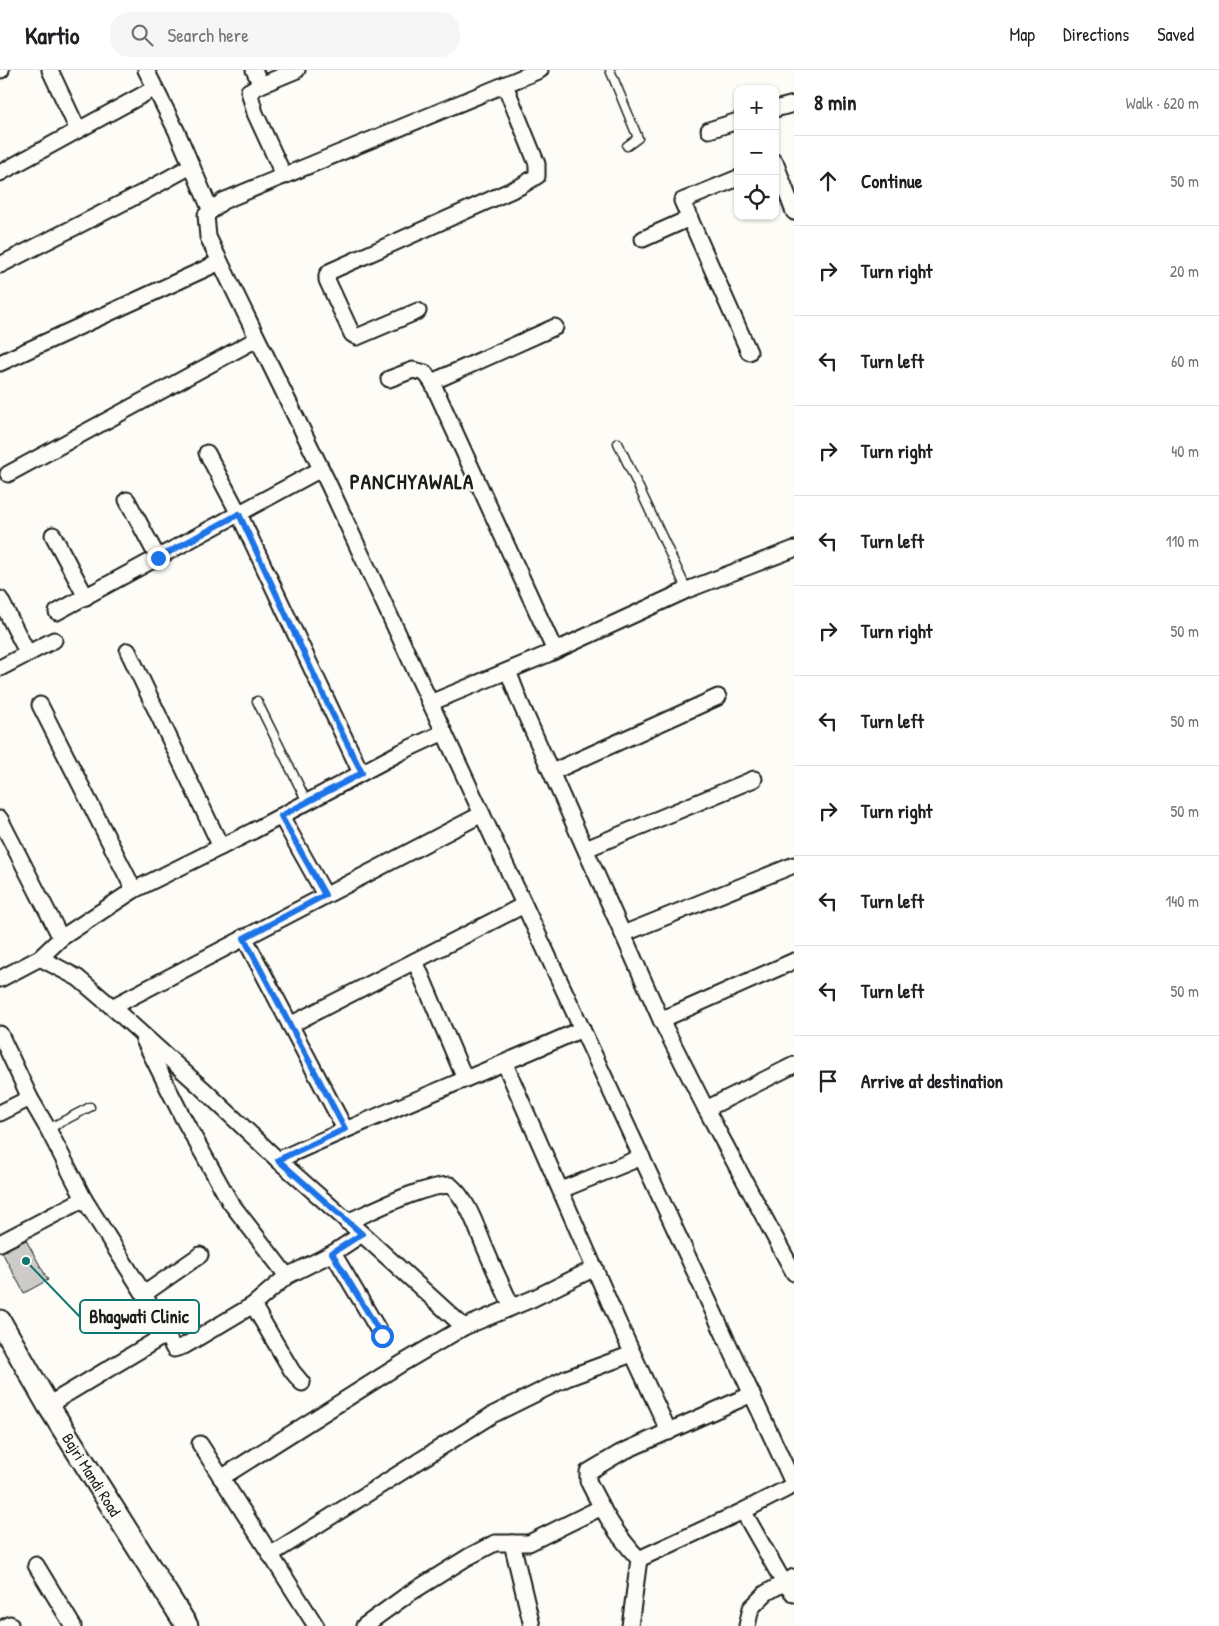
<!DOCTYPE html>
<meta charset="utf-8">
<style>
:root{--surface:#fff;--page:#f6f6f6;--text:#202124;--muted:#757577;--line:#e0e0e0}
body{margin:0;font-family:"Patrick Hand",sans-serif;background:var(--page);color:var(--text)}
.controls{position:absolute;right:15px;top:15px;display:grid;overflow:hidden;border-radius:10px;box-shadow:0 1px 4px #0004}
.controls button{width:45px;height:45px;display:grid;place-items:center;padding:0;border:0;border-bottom:1px solid var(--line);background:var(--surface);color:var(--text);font:25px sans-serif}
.stop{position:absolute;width:15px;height:15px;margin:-11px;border:4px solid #1a73e8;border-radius:50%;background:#fff}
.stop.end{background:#1a73e8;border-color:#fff;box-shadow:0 1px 5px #0008}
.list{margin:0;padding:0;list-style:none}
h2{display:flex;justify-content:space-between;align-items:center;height:65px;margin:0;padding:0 20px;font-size:21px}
h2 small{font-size:16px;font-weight:400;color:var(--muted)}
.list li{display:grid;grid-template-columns:32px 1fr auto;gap:15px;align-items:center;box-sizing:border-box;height:90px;padding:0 20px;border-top:1px solid var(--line)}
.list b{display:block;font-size:19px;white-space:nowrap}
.list em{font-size:16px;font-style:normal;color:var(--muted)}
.icon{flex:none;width:28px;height:28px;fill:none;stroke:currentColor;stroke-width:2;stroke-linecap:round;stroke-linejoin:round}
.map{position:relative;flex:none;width:794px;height:1556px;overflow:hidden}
header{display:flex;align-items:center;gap:30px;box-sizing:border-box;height:70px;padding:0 25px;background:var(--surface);border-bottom:1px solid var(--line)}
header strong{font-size:24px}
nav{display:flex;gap:28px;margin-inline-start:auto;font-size:18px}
.search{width:350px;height:45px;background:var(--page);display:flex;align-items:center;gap:12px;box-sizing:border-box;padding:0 18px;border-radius:20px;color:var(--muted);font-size:19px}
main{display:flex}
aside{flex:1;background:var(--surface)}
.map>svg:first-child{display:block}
</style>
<header>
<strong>Kartio</strong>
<div class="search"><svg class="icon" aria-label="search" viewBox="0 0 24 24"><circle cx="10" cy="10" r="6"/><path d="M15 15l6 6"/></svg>Search here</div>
<nav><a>Map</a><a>Directions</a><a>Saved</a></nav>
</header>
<main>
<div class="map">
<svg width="794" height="1556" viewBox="0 0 794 1556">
<rect width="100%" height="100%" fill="#fdfcf7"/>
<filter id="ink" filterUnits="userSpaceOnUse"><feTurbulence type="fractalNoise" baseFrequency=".02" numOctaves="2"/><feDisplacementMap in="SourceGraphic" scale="10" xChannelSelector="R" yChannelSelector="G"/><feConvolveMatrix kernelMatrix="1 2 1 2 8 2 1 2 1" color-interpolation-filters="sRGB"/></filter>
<g filter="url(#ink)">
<path fill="#cccbc8" stroke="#1c1c1c" d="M26,1170L48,1210L24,1223L2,1182Z"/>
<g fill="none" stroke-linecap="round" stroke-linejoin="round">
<defs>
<g id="lane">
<path d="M610,0L638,68L627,76"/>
<path d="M618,373L687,520"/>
<path d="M257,631L307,732"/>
<path d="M48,1059L90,1037"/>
</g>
<g id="street">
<path d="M0,0H1"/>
<path d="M50,0L78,60"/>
<path d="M146,0L177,62L211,141"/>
<path d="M254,0L261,15"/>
<path d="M540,0L223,131L206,145L208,167L329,415L794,1415"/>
<path d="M775,39L794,34"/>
<path d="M709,60L738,51"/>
<path d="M775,92L794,142"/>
<path d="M0,103L155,18"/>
<path d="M284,106L255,43L249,21L261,15L297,0"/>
<path d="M738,108L682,131L749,282"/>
<path d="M643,169L690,148"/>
<path d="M0,195L142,123L191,96"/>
<path d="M418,241L357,267L352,264L327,210V205L331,201L521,116L537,106V94L505,15"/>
<path d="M0,293L220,192"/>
<path d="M389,309L413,300L425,303L432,312L555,581"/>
<path d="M432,312L555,257"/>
<path d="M207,383L239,444L361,703"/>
<path d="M8,404L257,269"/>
<path d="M127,430L158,488"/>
<path d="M53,465L86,527"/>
<path d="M0,529L28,584"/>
<path d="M57,542L321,399"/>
<path d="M128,581L221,777"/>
<path d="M0,598L54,570"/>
<path d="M508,601L520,632L661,950L706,1039L794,1203"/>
<path d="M430,633L548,584L687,520L794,479"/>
<path d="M40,635L134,820"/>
<path d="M552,702L718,627"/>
<path d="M281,746L325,825"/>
<path d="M0,749L61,868"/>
<path d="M586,779L754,709"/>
<path d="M623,864L794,795"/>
<path d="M244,867L345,1059"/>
<path d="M40,888L78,908L112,937L202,1018L278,1090L362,1164L464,1257"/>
<path d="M415,891L465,1009"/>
<path d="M0,909L40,888L61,868L134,820L253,761L399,683L444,662"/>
<path d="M112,937L482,744"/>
<path d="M661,950L794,891"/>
<path d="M290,955L524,835"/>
<path d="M0,964L30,1028L48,1059L84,1129L144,1224L174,1279L184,1276L253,1235L287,1206L333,1183L362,1164"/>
<path d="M144,970L182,1046L230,1132L287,1206"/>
<path d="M505,994L618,1252L669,1362"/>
<path d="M706,1039L794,995"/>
<path d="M0,1043L30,1028"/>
<path d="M278,1090C378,1044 481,1004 582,959"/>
<path d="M561,1120L642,1087"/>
<path d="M347,1152C375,1140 421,1116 450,1115C469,1131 476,1157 486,1180C494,1199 503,1218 512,1237"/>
<path d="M0,1173L84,1129"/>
<path d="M333,1183L382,1266"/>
<path d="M144,1224L200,1185"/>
<path d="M253,1235L292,1301L302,1313"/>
<path d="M48,1335L165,1265"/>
<path d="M200,1374L316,1556"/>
<path d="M221,1408L401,1294L464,1257L532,1229L595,1198"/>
<path d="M743,1441L784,1513L794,1524"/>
<path d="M512,1473L532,1556"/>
<path d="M270,1485L492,1345L567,1308L632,1284"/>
<path d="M639,1489C616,1465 603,1441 588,1411V1402L620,1383L752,1324"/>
<path d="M639,1489L743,1441L794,1415"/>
<path d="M36,1495L73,1556"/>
<path d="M6,1556L10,1554"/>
<path d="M364,1556L407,1525L468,1487L495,1473H529L602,1437"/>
<path d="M630,1556L639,1489"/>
<path d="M747,1556L751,1538L766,1523L794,1507"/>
</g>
<g id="secondary">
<path id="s1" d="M0,1251L48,1335L187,1556"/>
</g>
</defs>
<use href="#lane" stroke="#1c1c1c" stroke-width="11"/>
<use href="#street" stroke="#1c1c1c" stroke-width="19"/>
<use href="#secondary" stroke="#1c1c1c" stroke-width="25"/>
<use href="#lane" stroke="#fdfcf7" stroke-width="8"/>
<use href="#street" stroke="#fdfcf7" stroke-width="15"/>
<use href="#secondary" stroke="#fdfcf7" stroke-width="21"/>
</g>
</g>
<g fill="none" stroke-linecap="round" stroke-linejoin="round" filter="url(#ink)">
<path stroke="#1a73e8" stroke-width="6" d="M158,488L239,444L329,637L362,703L281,746L325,825L244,868L345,1059L278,1090L362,1164L332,1183L382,1266"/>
</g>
<g text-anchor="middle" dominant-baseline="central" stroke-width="4.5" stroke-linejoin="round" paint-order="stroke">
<g font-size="16" fill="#1c1c1c" stroke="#fdfcf7">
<text stroke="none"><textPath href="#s1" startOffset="179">Bajri Mandi Road</textPath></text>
</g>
<g font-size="21" font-weight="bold" letter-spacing="1" fill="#1c1c1c" stroke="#fdfcf7">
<text x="412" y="411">PANCHYAWALA</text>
</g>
</g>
<path fill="none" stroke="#0f766e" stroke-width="2" d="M26 1191L80 1247"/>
<circle fill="#0f766e" stroke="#fdfcf7" stroke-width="2" cx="26" cy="1191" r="5"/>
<rect fill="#fdfcf7" stroke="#0f766e" stroke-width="2" x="80" y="1230" width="119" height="33" rx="5"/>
<g font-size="18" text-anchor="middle" font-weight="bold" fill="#1c1c1c">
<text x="139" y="1253">Bhagwati Clinic</text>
</g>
</svg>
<div class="controls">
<button>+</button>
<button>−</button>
<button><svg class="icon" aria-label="locate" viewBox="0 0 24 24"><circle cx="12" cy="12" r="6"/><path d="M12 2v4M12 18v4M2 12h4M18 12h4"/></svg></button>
</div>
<div class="stop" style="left:382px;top:1266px"></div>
<div class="stop end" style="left:158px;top:488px"></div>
</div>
<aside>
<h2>8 min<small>Walk · 620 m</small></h2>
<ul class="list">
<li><svg class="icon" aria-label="ahead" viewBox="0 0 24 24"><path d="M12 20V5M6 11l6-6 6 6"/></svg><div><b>Continue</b></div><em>50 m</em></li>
<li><svg class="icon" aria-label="right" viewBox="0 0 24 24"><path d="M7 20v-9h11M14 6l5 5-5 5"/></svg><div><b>Turn right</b></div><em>20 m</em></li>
<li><svg class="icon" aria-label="left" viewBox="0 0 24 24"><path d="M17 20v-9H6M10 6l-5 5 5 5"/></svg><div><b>Turn left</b></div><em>60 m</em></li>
<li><svg class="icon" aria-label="right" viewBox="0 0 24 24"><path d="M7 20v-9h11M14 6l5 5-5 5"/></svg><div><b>Turn right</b></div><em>40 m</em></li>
<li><svg class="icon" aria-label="left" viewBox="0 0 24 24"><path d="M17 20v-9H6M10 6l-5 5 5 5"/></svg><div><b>Turn left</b></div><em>110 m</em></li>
<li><svg class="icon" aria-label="right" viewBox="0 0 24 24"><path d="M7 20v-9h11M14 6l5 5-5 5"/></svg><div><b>Turn right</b></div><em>50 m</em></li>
<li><svg class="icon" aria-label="left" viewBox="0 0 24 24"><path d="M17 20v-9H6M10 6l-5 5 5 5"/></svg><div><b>Turn left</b></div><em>50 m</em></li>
<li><svg class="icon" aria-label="right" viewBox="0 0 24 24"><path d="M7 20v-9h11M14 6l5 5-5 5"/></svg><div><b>Turn right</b></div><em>50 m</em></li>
<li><svg class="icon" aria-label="left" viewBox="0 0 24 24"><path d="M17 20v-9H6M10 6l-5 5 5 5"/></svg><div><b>Turn left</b></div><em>140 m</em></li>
<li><svg class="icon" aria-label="left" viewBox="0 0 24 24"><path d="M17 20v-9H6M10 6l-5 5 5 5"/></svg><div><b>Turn left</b></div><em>50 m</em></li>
<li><svg class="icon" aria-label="arrive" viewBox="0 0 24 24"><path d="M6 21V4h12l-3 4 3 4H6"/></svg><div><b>Arrive at destination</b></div></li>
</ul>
</aside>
</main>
